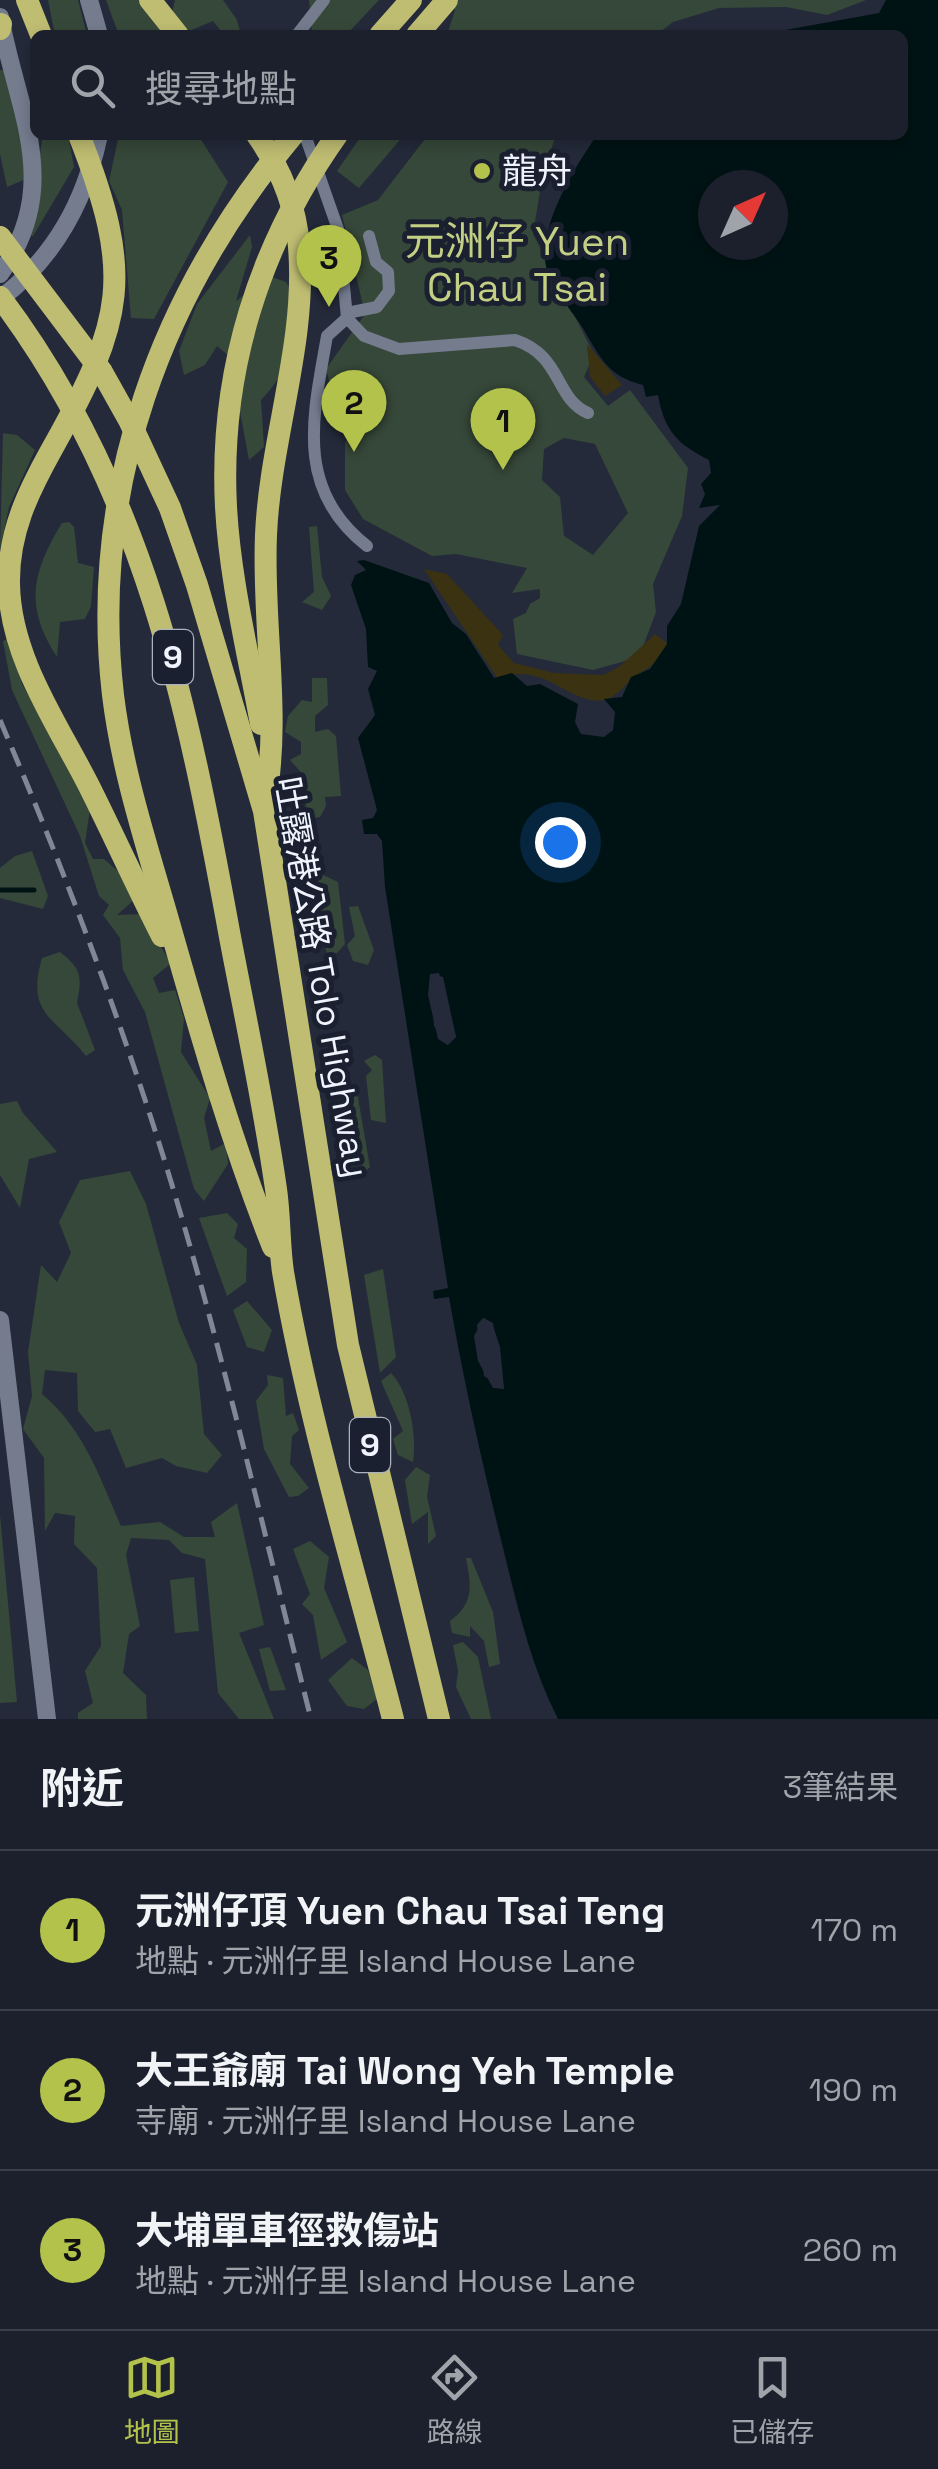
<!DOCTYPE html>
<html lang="zh-TW">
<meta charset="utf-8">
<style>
:root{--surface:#1b202c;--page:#282d38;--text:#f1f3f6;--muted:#a0a3a9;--line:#393e48;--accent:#b3c24b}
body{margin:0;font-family:"Space Grotesk","Noto Sans TC",sans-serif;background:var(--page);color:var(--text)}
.compass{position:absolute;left:698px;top:170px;width:90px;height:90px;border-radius:50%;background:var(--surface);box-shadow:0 5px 15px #0003;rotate:45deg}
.you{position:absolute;left:560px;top:842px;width:35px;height:35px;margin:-25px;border:8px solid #fff;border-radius:50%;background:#1a73e8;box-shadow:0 0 0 15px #1a73e833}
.badge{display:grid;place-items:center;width:65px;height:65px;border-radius:50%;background:var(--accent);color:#111;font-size:32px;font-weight:700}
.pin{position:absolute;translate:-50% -82px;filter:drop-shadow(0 2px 5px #0008)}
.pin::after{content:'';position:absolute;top:52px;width:35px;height:30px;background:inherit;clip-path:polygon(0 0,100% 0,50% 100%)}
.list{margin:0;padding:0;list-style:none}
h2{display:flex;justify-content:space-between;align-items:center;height:130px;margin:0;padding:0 40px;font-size:42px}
h2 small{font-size:32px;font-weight:400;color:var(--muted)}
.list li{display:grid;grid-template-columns:65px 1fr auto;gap:30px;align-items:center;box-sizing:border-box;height:160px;padding:0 40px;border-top:2px solid var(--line)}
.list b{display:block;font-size:38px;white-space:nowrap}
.list p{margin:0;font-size:32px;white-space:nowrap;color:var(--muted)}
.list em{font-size:32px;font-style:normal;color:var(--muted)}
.icon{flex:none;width:55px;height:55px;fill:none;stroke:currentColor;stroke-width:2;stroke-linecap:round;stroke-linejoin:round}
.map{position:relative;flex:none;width:938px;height:1719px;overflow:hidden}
.search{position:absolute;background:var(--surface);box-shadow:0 5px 15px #0003;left:30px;right:30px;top:30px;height:110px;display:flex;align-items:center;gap:25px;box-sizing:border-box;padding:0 35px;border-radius:15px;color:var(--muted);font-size:38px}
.sheet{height:610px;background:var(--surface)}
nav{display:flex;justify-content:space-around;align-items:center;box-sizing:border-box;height:140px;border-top:2px solid var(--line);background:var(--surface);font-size:28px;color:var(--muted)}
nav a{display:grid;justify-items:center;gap:5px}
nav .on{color:var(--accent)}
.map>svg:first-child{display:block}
</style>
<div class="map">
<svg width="938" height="1719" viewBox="0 0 938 1719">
<rect width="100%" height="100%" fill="#242a3a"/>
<g fill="#364839" fill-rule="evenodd">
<path d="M48,0H78L87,35H55Z"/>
<path d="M106,0H141L170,35H119Z"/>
<path d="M175,0H223L237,20L241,35H224L213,21L187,32L172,13Z"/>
<path d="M309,0H379L346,35H312Z"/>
<path d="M450,0H866L827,15L786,7L719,8L673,22L656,35H447L455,10Z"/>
<path d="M0,70L12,71L26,179L7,187L0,154Z"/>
<path d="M43,135H68L74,167L33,236L27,234Z"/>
<path d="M119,135H198L228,182L154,319L131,318L122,210L109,181Z"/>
<path d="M362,135H404L359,188L337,171Z"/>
<path d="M428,135H556L543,173L533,234L594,354L584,377L608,406L630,390L688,468L682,516L653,584L656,612L639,657L593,670L517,654L513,619L526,613L530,604L540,598V589L512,593L527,568L456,554L432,556L363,519L345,490V443L353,428L333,396L326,369L365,314L342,215L378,200ZM564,438L595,444L628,513L593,555L564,536L560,497L542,480L544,449Z"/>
<path d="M250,235L252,247L236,301L269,276L286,282L304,312C299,345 285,375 261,400L264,447L249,460L230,357L217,346L205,365L184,375L179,351L197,304Z"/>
<path d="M3,433L17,435L35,450L9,507L0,550Z"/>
<path d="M69,522L74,527L78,563L94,567L91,606L85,619L60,622L57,657C24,606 32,572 62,523Z"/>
<path d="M317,526L322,577L331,596L322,610L302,602L314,592L309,527Z"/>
<path d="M21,634L27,674L21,682L90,809L85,843L93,859H104L127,879L134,900L117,915L141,914L169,960V965L153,978L159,993L175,990L184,1018L181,1052L210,1098L204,1118L211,1151L226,1143L228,1164L204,1201L194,1189L145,1012L123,970L120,938L103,915L109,905L99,896L80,836L12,690L3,641Z"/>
<path d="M312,678H327L328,705L315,716V732L328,729L336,736L341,796L325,797L326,806L320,817L305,820L307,779L290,760L301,754V742L285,732L288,716L302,700L312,702Z"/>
<path d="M32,851L48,896L43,909L0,898V868L15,856Z"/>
<path d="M317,872L338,882L345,944L337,953H327L321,935Z"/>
<path d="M358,906L374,950L368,965L353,961L347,945L355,936L349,907Z"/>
<path d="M60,952C82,969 82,977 77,1003L95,1050L86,1056C53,1015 26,1015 42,958Z"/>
<path d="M375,1055L382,1060L386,1123L371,1120L366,1076L372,1070L364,1061Z"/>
<path d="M357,1092L370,1167L361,1175L350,1171L336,1113L337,1093Z"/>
<path d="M17,1101L23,1113L57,1152L29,1159L20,1208L0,1175V1104Z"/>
<path d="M130,1171L146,1204L179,1323L197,1365L204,1434L222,1455L207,1473L176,1466L162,1458L126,1468L110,1429L95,1432L78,1411L77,1373L45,1370L42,1394C84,1429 100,1478 121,1526L160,1522L184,1537H215L211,1522L237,1503L264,1625L239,1633L274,1719H239L218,1693L205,1559L182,1553L169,1540L131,1538L126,1555L140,1626L129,1634L123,1673L146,1695L147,1719H78V1713L93,1703L85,1671L101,1646L97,1568L74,1544L75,1516L55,1513L45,1531L44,1458L23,1429L32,1396L28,1352L41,1265L57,1282L71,1253L59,1222L80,1180Z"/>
<path d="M227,1213L238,1224L234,1238L247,1249L246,1282L227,1296L199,1218Z"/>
<path d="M383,1269L396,1357L380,1373L364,1275Z"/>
<path d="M247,1301L272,1330L264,1352L247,1347L233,1310Z"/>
<path d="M391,1373C410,1393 417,1436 413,1462L398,1455L393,1439L403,1431L381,1381Z"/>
<path d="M267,1375L283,1378L286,1416L293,1413L299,1430L292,1436L290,1464L309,1488L298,1496L289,1497L264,1449L256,1401L268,1385Z"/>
<path d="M416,1467L430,1475L427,1497L436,1536L428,1544V1512L412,1524L405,1480Z"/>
<path d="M0,1515L17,1702L0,1703Z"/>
<path d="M310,1541L329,1557L324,1588L347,1642L321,1660L313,1615L302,1604L310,1594L293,1549Z"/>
<path d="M466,1558H471L493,1612L500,1664L489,1667L484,1641L470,1626V1637L452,1633L450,1621C475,1603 471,1585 466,1558Z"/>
<path d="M194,1577L199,1631L175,1633L170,1580Z"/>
<path d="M463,1642L478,1657L491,1719H471L456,1687L458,1671L453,1645Z"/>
<path d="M270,1647L286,1690L270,1691L259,1649Z"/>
<path d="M352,1658L368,1670L377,1699L364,1709L347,1706L328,1680Z"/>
</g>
<g fill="#3a3211">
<path d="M587,344L622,385L605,396L590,377Z"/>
<path d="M424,569L447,574L503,635L498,645L514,663L554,673L603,675L619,667L655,634L671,646C659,662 650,666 635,677C625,684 616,698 604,700C568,706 546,660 498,679Z"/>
</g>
<path fill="#001314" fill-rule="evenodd" d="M886,0H938V1719H558C531,1666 518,1609 504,1552C483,1467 464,1383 449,1297L434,1299L433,1291L448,1288L385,887L382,841L377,834H364L362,820L373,818L377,810L358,738L375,715L368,689L377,671L368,667L366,629L351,585L355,575L366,570L357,561L364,560L429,583L452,623L466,634L494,678L512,673L527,686L540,684L578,704L575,722L581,734L604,737L613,730L615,712L604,699L622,697L631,677L650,669L667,644V626L681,604L699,526L720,505L699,508L705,494L701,484L711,473L709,460C677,444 664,430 658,395L646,397L643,385C609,377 600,358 584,330C572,311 554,291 547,270C535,230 575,167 597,135H903V35H758L879,13ZM713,185H773V245H713ZM431,974L443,977L456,1037L447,1045L434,1026ZM483,1318L493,1323L504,1389L484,1376L477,1325Z"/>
<g fill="#242a3a" fill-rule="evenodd">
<path d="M439,973L456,1037L448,1045L438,1039L428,995L430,974Z"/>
<path d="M484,1318L492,1323L500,1347L504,1389L493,1388L478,1361L474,1336ZM485,1324L495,1349L500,1383L483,1360L479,1337Z"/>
</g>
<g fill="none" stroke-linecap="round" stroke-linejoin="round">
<path stroke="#001314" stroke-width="5" d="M0,890H34"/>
<g stroke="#747c8e" stroke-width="12">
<path d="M297,35L324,0"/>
<path d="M305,135L339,232L347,318L364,336L399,349L515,340C563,356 554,398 588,413"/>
<path d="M347,313L377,307L389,291L388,272L376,262L369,236"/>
<path d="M347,318L327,336C313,416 294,489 367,546"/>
</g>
<g stroke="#747c8e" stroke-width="18">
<path d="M89,0L99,35"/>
<path d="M0,274C64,185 17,111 0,17"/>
<path d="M0,299C55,257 85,202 99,135"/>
<path d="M0,1320L47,1719"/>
</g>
<g stroke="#bfbd72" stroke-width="22">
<path d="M27,0L41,35"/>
<path d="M150,0L178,35"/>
<path d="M0,29L1,24"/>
<path d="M380,35L411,0"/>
<path d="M417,35L447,0"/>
<path d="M79,135C134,275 125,319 52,449C28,492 8,533 9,584C10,657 57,723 89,786C114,836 137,887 162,936"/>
<path d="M257,135C281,169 296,205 299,247C307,343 270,439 266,535C262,627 282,717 264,808"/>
<path d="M0,237L102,372L130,422L170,508L197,585L264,811L348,1345L439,1719"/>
<path d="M0,297C145,489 188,707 230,937C246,1021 264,1105 276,1189C280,1216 279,1245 283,1272C309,1423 355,1571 393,1719"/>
<path d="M261,724C248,652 230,580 226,507C219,372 259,245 337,135"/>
<path d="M273,1247C233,1146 203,1042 173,937C151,858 123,778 113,695C89,488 161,293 293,135"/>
</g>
<path stroke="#818794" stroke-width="5" stroke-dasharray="20 10" stroke-linecap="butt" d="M0,720C56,851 107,983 151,1118C215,1315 260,1518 311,1719"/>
</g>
<circle fill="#b3c24b" stroke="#1a202f" stroke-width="4" cx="482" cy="171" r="10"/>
<g text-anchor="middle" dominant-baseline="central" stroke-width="10" stroke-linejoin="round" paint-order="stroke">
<g fill="#1a202f" stroke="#aeb4bf" stroke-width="2.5">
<rect x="153" y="630" width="40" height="54" rx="8"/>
<rect x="350" y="1418" width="40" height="54" rx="8"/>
</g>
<g font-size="32" font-weight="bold" fill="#eef3fd">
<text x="173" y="657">9</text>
<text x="370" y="1445">9</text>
</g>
<g font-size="35" fill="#eef3fd" stroke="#1a202f" text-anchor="start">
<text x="502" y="171">龍舟</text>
</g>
<g font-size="35" fill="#eef3fd" stroke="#1a202f">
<text transform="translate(322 977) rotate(80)">吐露港公路 Tolo Highway</text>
</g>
<g font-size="40" fill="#c3cf83" stroke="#1a202f">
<text x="517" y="241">元洲仔 Yuen<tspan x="517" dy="46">Chau Tsai</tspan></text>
</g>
</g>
</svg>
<svg class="compass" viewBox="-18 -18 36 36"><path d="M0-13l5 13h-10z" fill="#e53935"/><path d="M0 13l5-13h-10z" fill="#a0a3a9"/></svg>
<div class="you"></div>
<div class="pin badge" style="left:503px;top:470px">1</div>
<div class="pin badge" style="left:354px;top:452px">2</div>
<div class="pin badge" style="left:329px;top:307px">3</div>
<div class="search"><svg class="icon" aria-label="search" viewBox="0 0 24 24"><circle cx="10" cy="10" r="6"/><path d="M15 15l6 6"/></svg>搜尋地點</div>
</div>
<section class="sheet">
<h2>附近<small>3筆結果</small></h2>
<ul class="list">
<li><span class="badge">1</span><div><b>元洲仔頂 Yuen Chau Tsai Teng</b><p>地點 · 元洲仔里 Island House Lane</p></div><em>170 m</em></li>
<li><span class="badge">2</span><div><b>大王爺廟 Tai Wong Yeh Temple</b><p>寺廟 · 元洲仔里 Island House Lane</p></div><em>190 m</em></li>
<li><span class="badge">3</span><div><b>大埔單車徑救傷站</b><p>地點 · 元洲仔里 Island House Lane</p></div><em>260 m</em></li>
</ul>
</section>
<nav>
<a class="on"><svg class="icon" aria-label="map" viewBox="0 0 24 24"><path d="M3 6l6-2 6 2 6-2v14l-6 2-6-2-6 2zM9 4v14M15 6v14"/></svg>地圖</a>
<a><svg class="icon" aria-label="directions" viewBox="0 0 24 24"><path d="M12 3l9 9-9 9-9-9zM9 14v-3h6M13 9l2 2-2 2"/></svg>路線</a>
<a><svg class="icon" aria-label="saved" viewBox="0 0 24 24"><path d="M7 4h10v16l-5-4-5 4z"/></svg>已儲存</a>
</nav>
